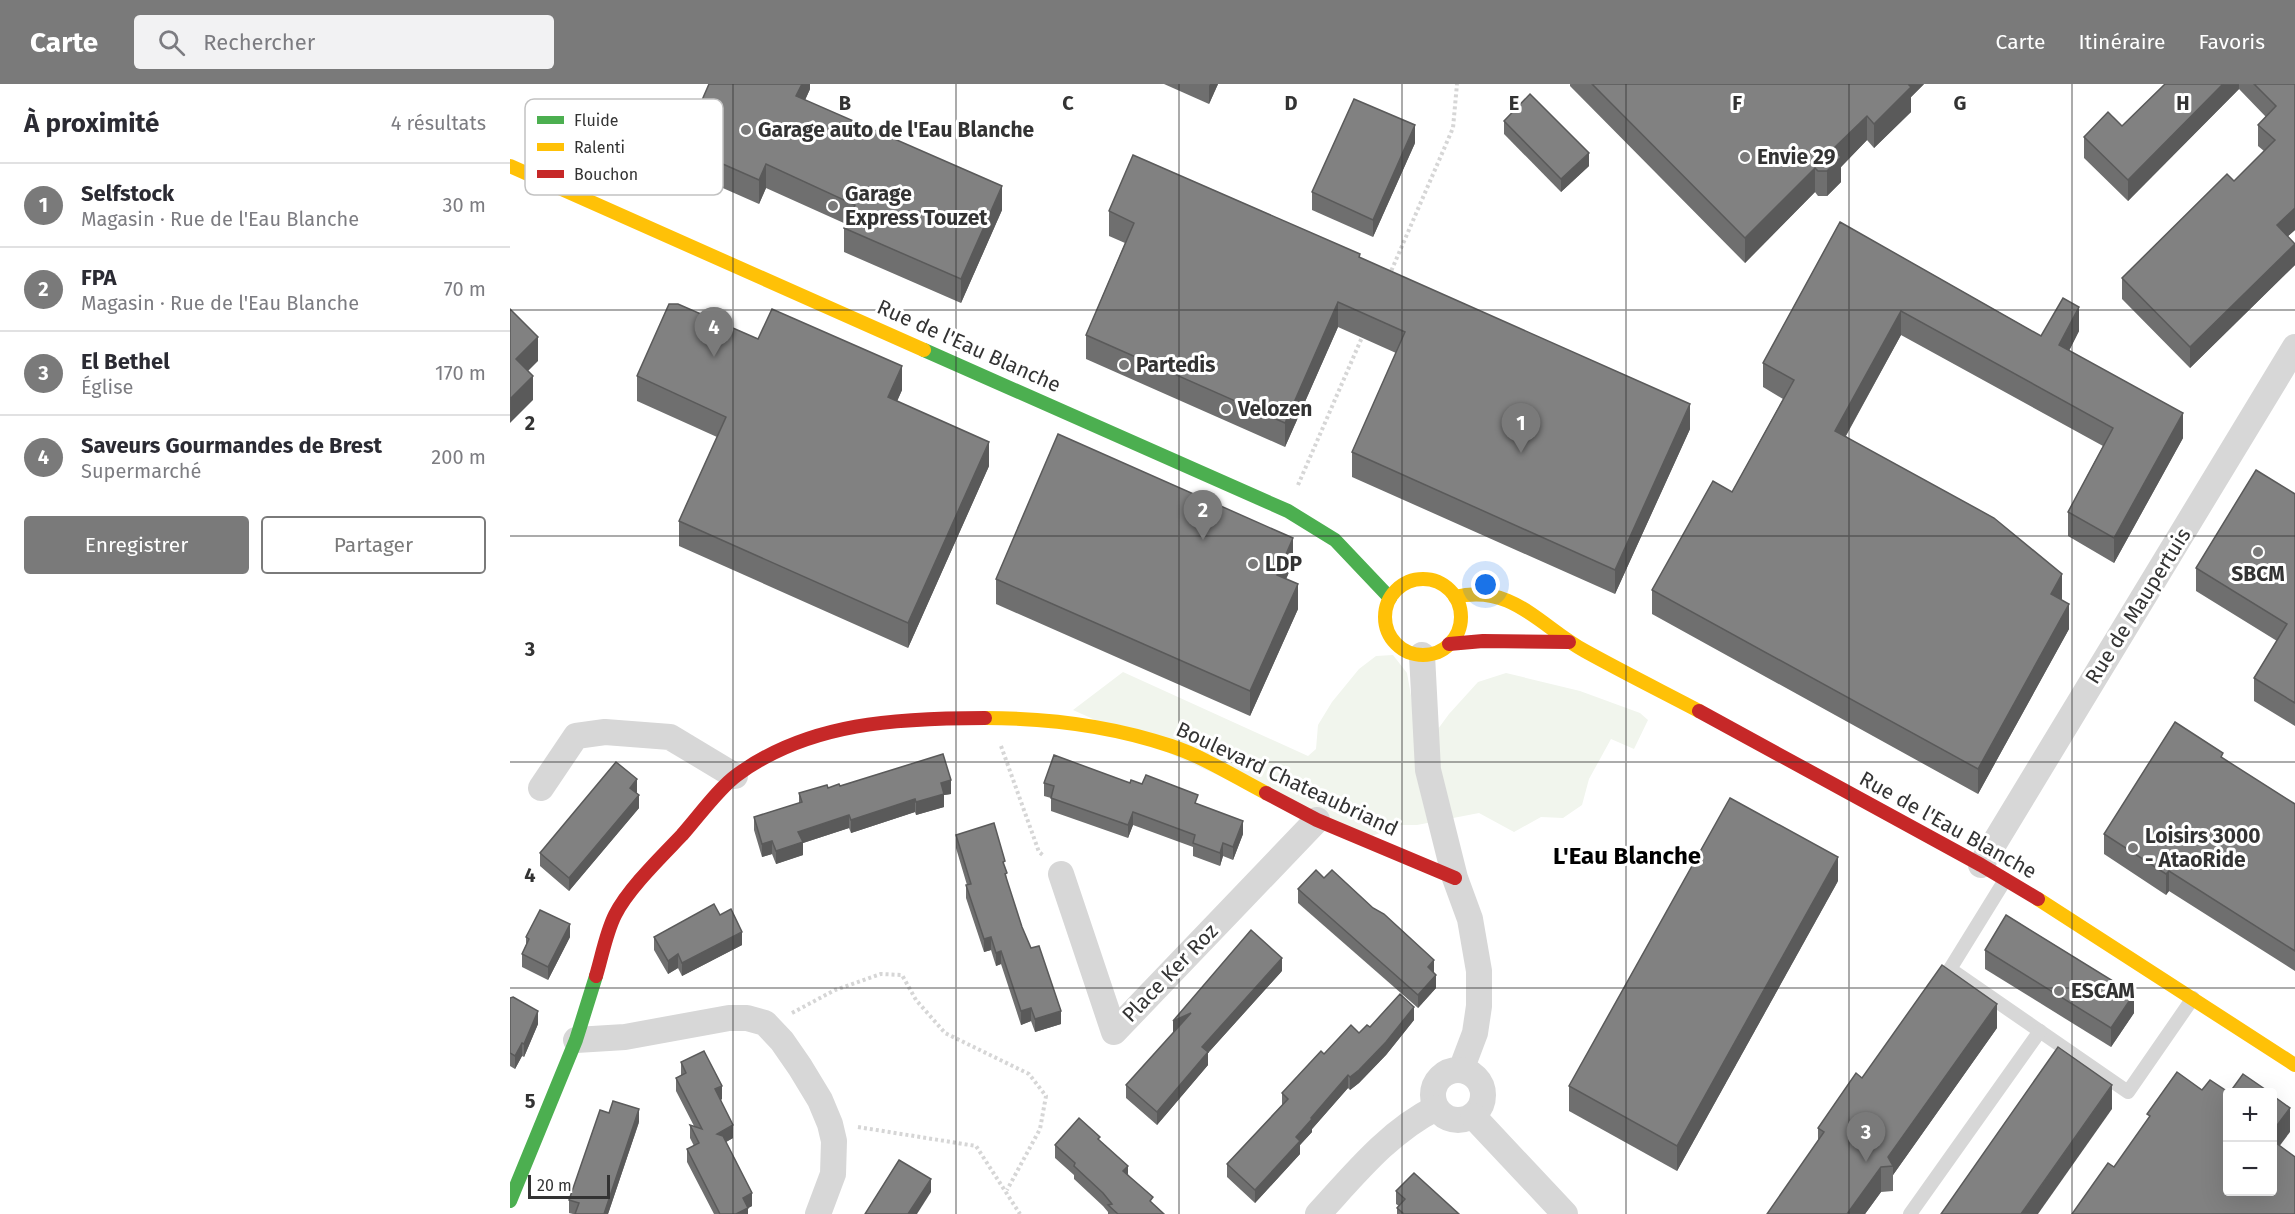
<!DOCTYPE html>
<html lang="fr">
<meta charset="utf-8">
<style>
:root{--surface:#fff;--page:#f2f2f3;--text:#2b2b33;--muted:#7c7c81;--line:#e1e1e2;--accent:#7a7a7a}
body{margin:0;font-family:"Fira Sans",sans-serif;background:var(--page);color:var(--text)}
.controls{position:absolute;right:18px;bottom:18px;display:grid;overflow:hidden;border-radius:6px;box-shadow:0 6px 24px #0002}
.controls button{width:54px;height:54px;display:grid;place-items:center;padding:0;border:0;border-bottom:2px solid var(--line);background:var(--surface);color:var(--text);font:30px sans-serif}
.scale{position:absolute;left:18px;bottom:15px;width:82px;box-sizing:border-box;padding-left:6px;border:3px solid #333;border-top:0;font-size:16px;line-height:21px;white-space:nowrap;color:#333;-webkit-text-stroke:4px #fff;paint-order:stroke}
.you{position:absolute;left:976px;top:501px;width:21px;height:21px;margin:-15px;border:4px solid #fff;border-radius:50%;background:#1a73e8;box-shadow:0 0 0 9px #1a73e833}
.badge{display:grid;place-items:center;width:39px;height:39px;border-radius:50%;background:var(--accent);color:#fff;font-size:20px;font-weight:700}
.pin{position:absolute;translate:-50% -50px;filter:drop-shadow(0 2px 3px #0008)}
.pin::after{content:'';position:absolute;top:32px;width:21px;height:18px;background:inherit;clip-path:polygon(0 0,100% 0,50% 100%)}
.list{margin:0;padding:0;list-style:none}
h2{display:flex;justify-content:space-between;align-items:center;height:78px;margin:0;padding:0 24px;font-size:26px}
h2 small{font-size:20px;font-weight:400;color:var(--muted)}
.list li{display:grid;grid-template-columns:39px 1fr auto;gap:18px;align-items:center;box-sizing:border-box;height:84px;padding:0 24px;border-top:2px solid var(--line)}
.list b{display:block;font-size:22px;white-space:nowrap}
.list p{margin:0;font-size:20px;white-space:nowrap;color:var(--muted)}
.list em{font-size:20px;font-style:normal;color:var(--muted)}
.actions{display:flex;gap:12px;padding:18px 24px}
.actions a{flex:1;padding:14px 0;border:2px solid var(--accent);border-radius:6px;text-align:center;font-size:21px;color:var(--accent)}
.actions .main{background:var(--accent);color:#fff}
.icon{flex:none;width:33px;height:33px;fill:none;stroke:currentColor;stroke-width:2;stroke-linecap:round;stroke-linejoin:round}
.map{position:relative;flex:none;width:1785px;height:1130px;overflow:hidden}
header{display:flex;align-items:center;gap:36px;box-sizing:border-box;height:84px;padding:0 30px;background:var(--accent);color:#fff}
header strong{font-size:28px}
nav{display:flex;gap:33px;margin-inline-start:auto;font-size:21px}
.search{width:420px;height:54px;background:var(--page);display:flex;align-items:center;gap:15px;box-sizing:border-box;padding:0 21px;border-radius:6px;color:var(--muted);font-size:22px}
main{display:flex}
aside{flex:1;background:var(--surface)}
.map>svg:first-child{display:block}
</style>
<header>
<strong>Carte</strong>
<div class="search"><svg class="icon" aria-label="search" viewBox="0 0 24 24"><circle cx="10" cy="10" r="6"/><path d="M15 15l6 6"/></svg>Rechercher</div>
<nav><a>Carte</a><a>Itinéraire</a><a>Favoris</a></nav>
</header>
<main>
<aside>
<h2>À proximité<small>4 résultats</small></h2>
<ul class="list">
<li><span class="badge">1</span><div><b>Selfstock</b><p>Magasin · Rue de l'Eau Blanche</p></div><em>30 m</em></li>
<li><span class="badge">2</span><div><b>FPA</b><p>Magasin · Rue de l'Eau Blanche</p></div><em>70 m</em></li>
<li><span class="badge">3</span><div><b>El Bethel</b><p>Église</p></div><em>170 m</em></li>
<li><span class="badge">4</span><div><b>Saveurs Gourmandes de Brest</b><p>Supermarché</p></div><em>200 m</em></li>
</ul>
<div class="actions"><a class="main">Enregistrer</a><a>Partager</a></div>
</aside>
<div class="map">
<svg width="1785" height="1130" viewBox="0 0 1785 1130">
<rect width="100%" height="100%" fill="#fff"/>
<path fill="#f1f5ed" d="M883,571L897,589L909,657L928,645L939,630L968,598L996,589L1070,607L1130,629L1138,636L1124,665L1101,655L1079,695L1072,721L1053,734L1031,733L1004,748L969,729L907,741H891L862,752L721,697L563,626L613,588L798,672L806,665L808,641L822,618L849,585L866,572Z"/>
<g fill="none" stroke-linecap="round" stroke-linejoin="round">
<g stroke="#d6d6d6" stroke-width="4" stroke-dasharray="3 3" stroke-linecap="butt">
<path d="M879,192L943,44L947,0"/>
<path d="M788,401L853,251"/>
<path d="M491,662L529,768L534,772"/>
<path d="M282,929L325,906L371,890L392,891L406,916L435,949L519,990L536,1012L530,1045L497,1106"/>
<path d="M348,1043L466,1062L510,1130"/>
</g>
<g stroke="#d7d7d7" stroke-width="14">
<path d="M1495,796L1440,885L1618,1008L1683,914"/>
<path d="M1400,1130L1530,947"/>
</g>
<g stroke="#d7d7d7" stroke-width="26">
<path d="M912,571L918,686L945,794L960,835L969,887V922L965,949L951,986"/>
<path d="M31,704L66,652L95,648L160,653L225,692"/>
<path d="M1471,781L1785,263"/>
<path d="M551,790L604,948L807,736"/>
<path d="M66,956L115,953L219,934H237L255,939L272,957L290,983L310,1016L320,1040L324,1057L323,1090L308,1130"/>
<circle cx="948" cy="1011" r="25"/>
<path d="M963,1032L1055,1130"/>
<path d="M808,1130C844,1091 878,1048 926,1024"/>
</g>
<g stroke="#4caf50" stroke-width="14">
<path d="M414,266L778,427L825,456L880,514"/>
<path d="M0,1117L66,956L86,892"/>
</g>
<g stroke="#ffc107" stroke-width="14">
<path d="M0,82L414,266"/>
<circle cx="913" cy="533" r="38"/>
<path d="M945,513C1002,499 1031,543 1075,567C1113,588 1151,607 1189,627"/>
<path d="M475,634C537,634 602,642 661,662C694,673 725,693 756,709"/>
<path d="M1528,815L1785,981"/>
</g>
<g stroke="#c62828" stroke-width="14">
<path d="M939,560L973,557L1059,558"/>
<path d="M1189,627L1471,781L1528,815"/>
<path d="M756,709L807,736L945,794"/>
<path d="M86,892C92,872 96,849 105,831C118,805 151,773 172,751C188,733 209,704 227,691C299,638 389,634 475,634"/>
</g>
</g>
<g fill="#6f6f6f">
<path d="M300,0V5L295,16L492,126L451,219L334,168V144L336,140L256,104L249,120L172,86V62Z"/>
<path d="M654,0H708L699,20Z"/>
<path d="M1060,0H1414L1401,13V28L1364,64L1357,56L1331,83V98L1317,112H1308L1305,108L1235,179L1060,2Z"/>
<path d="M1655,0H1785V146L1778,152L1785,181L1680,284L1612,215V194L1724,97L1754,67L1748,62V41L1756,33L1729,5L1618,117L1574,74V53L1612,42Z"/>
<path d="M994,37L1079,82L1051,108L994,50Z"/>
<path d="M905,59L863,153L802,126V108Z"/>
<path d="M599,127L850,174L1180,345L1105,510L842,393V368L886,269L828,243L775,363L576,275V251L615,159L599,152Z"/>
<path d="M1330,138L1531,252L1569,247L1559,267L1673,354L1604,479L1558,452V428L1593,362L1391,251L1336,352L1552,515V516L1559,545L1468,710L1142,530V506L1222,408L1273,315L1253,303V279Z"/>
<path d="M248,255L392,306L387,317L479,382L398,564L169,462V437L207,353L127,317V292Z"/>
<path d="M1785,410V642L1744,617V594L1767,557L1686,507V484Z"/>
<path d="M783,479L776,495L788,525L740,632L486,520V495Z"/>
<path d="M1713,675L1785,720V887L1659,807L1656,811L1594,770V750Z"/>
<path d="M534,699H620L688,720L733,750L723,776L713,772L710,782L683,772V763L623,741L618,754L541,727V714L534,712Z"/>
<path d="M330,702L441,710L434,711V723L406,731L405,728L341,749L339,744L293,759V771L266,780L262,770L252,773L244,746V733L289,719V709Z"/>
<path d="M127,708V709L129,724L59,807L30,782V769Z"/>
<path d="M446,751L495,783L497,797L512,843L551,940L525,948L521,937L511,941L491,880L486,882L481,866L474,868L456,814V801H457L446,764Z"/>
<path d="M814,794L924,889L926,904L908,924L788,819V805Z"/>
<path d="M1328,797L1167,1087L1059,1027V1002Z"/>
<path d="M16,853H60L38,896L12,883V870L16,861Z"/>
<path d="M144,853L232,861L172,892L168,884L158,890L144,866Z"/>
<path d="M1475,866L1624,929L1601,963L1475,885Z"/>
<path d="M772,887L698,969V981L647,1041L616,1014V1001Z"/>
<path d="M0,914L28,940L14,973L12,972L5,985L0,982Z"/>
<path d="M904,936L876,971L849,999L840,1006L838,1004L802,1045V1048L790,1061V1070L745,1119L717,1093V1080L772,1021V1009L814,970L860,943Z"/>
<path d="M1487,944L1383,1091V1107L1371,1108L1355,1130H1257L1308,1058V1044L1352,994Z"/>
<path d="M171,978L212,1015L211,1016L223,1054L216,1058L242,1122L238,1124V1130H204L177,1078V1065L184,1062L180,1054V1041L184,1042L166,1007V994L171,991Z"/>
<path d="M129,1038L98,1130H63L59,1129V1116Z"/>
<path d="M590,1057L643,1120L654,1130H598V1128L593,1122L564,1095V1091L545,1074V1061Z"/>
<path d="M886,1107L949,1130H887V1124L889,1122L886,1120Z"/>
</g>
<g fill="#5a5a5a">
<path d="M292,0H300V5L286,36V12Z"/>
<path d="M700,0H708L699,20V2Z"/>
<path d="M1394,0H1414L1401,13V28L1364,64V40Z"/>
<path d="M1713,0H1729V5L1618,117V96Z"/>
<path d="M1357,32V56L1331,83V98L1317,112V87L1323,65Z"/>
<path d="M905,41V59L863,153V136Z"/>
<path d="M1079,69V82L1051,108V95Z"/>
<path d="M256,80V104L249,120V96Z"/>
<path d="M1305,84V108L1235,179V154Z"/>
<path d="M492,102V126L451,219V195Z"/>
<path d="M1785,124V146L1767,162V141Z"/>
<path d="M1785,160V181L1680,284V263Z"/>
<path d="M828,218V243L775,363V339Z"/>
<path d="M1569,223V247L1549,286V261Z"/>
<path d="M1391,227V251L1325,371V347Z"/>
<path d="M28,253V277L6,299V275Z"/>
<path d="M392,282V306L378,338V313Z"/>
<path d="M23,292V316L0,339V315Z"/>
<path d="M1180,320V345L1105,510V486Z"/>
<path d="M1673,329V354L1604,479V454Z"/>
<path d="M479,358V382L398,564V539Z"/>
<path d="M783,454V479L767,516V491Z"/>
<path d="M1552,490V515L1541,535V510Z"/>
<path d="M788,500V525L740,632V607Z"/>
<path d="M1559,520V545L1468,710V685Z"/>
<path d="M127,695V708L120,717V704Z"/>
<path d="M441,696V710L434,711V723L406,731V718L431,699Z"/>
<path d="M129,711V724L59,807V794Z"/>
<path d="M405,715V728L341,749V736Z"/>
<path d="M623,728V741L618,754V741Z"/>
<path d="M339,731V744L293,759V771L266,780V767L288,748Z"/>
<path d="M733,737V750L723,776V763Z"/>
<path d="M262,757V770L252,773V760Z"/>
<path d="M713,759V772L710,782V769Z"/>
<path d="M1328,773V797L1167,1087V1062Z"/>
<path d="M1659,787V807L1656,811V790Z"/>
<path d="M60,840V853L38,896V883Z"/>
<path d="M232,848V861L172,892V879Z"/>
<path d="M481,853V866L474,868V855Z"/>
<path d="M491,867V880L486,882V869Z"/>
<path d="M168,870V884L158,890V877Z"/>
<path d="M772,874V887L698,969V981L647,1041V1028L692,963Z"/>
<path d="M924,876V889L918,883Z"/>
<path d="M926,891V904L908,924V911Z"/>
<path d="M1624,910V929L1601,963V944Z"/>
<path d="M1487,920V944L1383,1091V1082L1378,1073Z"/>
<path d="M904,923V936L876,971L849,999L840,1006V993Z"/>
<path d="M521,924V937L511,941V927Z"/>
<path d="M28,927V940L14,973V960Z"/>
<path d="M551,927V940L525,948V935Z"/>
<path d="M681,929L663,950V937Z"/>
<path d="M12,959V972L5,985V972Z"/>
<path d="M838,991V1004L802,1045V1048L790,1061V1070L745,1119V1106L801,1034Z"/>
<path d="M1602,1001V1025L1528,1130H1511Z"/>
<path d="M212,1002V1015L205,1018V1005Z"/>
<path d="M1780,1024V1048L1762,1072V1048Z"/>
<path d="M129,1025V1038L98,1130H94Z"/>
<path d="M223,1041V1054L207,1063V1050Z"/>
<path d="M618,1082V1095L613,1087Z"/>
<path d="M1371,1083V1108L1355,1130H1337Z"/>
<path d="M421,1095V1108L407,1130H398Z"/>
<path d="M242,1109V1122L233,1127V1114Z"/>
<path d="M238,1124V1130H226Z"/>
</g>
<g fill="#818181" stroke="#5a5a5a" stroke-width="1.5">
<path d="M199,0H292L286,12L492,102L451,195L334,144L345,121L256,80L249,96L172,62Z"/>
<path d="M1082,0H1398L1401,3L1364,40L1357,32L1323,65L1331,73L1317,87H1308L1305,84L1235,154Z"/>
<path d="M1655,0H1713L1618,96L1574,53L1598,28L1612,42Z"/>
<path d="M1744,0H1785V124L1767,141L1785,160L1680,263L1612,194L1717,90L1724,97L1765,56L1748,41L1766,22Z"/>
<path d="M1020,10L1079,69L1051,95L994,37Z"/>
<path d="M844,15L905,41L863,136L802,108Z"/>
<path d="M623,71L850,170L849,173L1180,320L1105,486L842,368L895,248L828,218L775,339L576,251L624,139L599,127Z"/>
<path d="M1330,138L1531,252L1553,214L1569,223L1549,261L1673,329L1604,454L1558,428L1603,344L1391,227L1325,347L1484,434L1552,490L1541,510L1559,520L1468,685L1142,506L1203,397L1222,408L1284,296L1253,279Z"/>
<path d="M159,220H168L248,255L262,225L392,282L378,313L479,358L398,539L169,437L216,333L127,292Z"/>
<path d="M0,225L28,253L6,275L23,292L0,315Z"/>
<path d="M548,350L783,454L767,491L788,500L740,607L486,495Z"/>
<path d="M1746,386L1785,410V619L1744,594L1777,540L1686,484Z"/>
<path d="M1665,638L1713,669L1711,673L1785,720V867L1659,787L1656,790L1594,750Z"/>
<path d="M433,670L441,696L431,699L434,710L406,718L405,715L341,736L339,731L288,748L293,758L266,767L262,757L252,760L244,733L292,718L289,709L317,701L318,704L329,700L330,702Z"/>
<path d="M544,671L620,699L621,696L632,700L636,691L688,711L685,719L733,737L723,763L713,759L710,769L683,759L685,751L623,728L618,741L541,714L544,702L534,699Z"/>
<path d="M106,678L127,695L120,704L129,711L59,794L30,769Z"/>
<path d="M1220,714L1328,773L1167,1062L1059,1002Z"/>
<path d="M484,739L495,777L493,778L497,789L495,790L512,843L521,864L529,862L551,927L525,935L521,924L511,927L491,867L486,869L481,853L474,855L456,801L461,800L446,751Z"/>
<path d="M806,786L814,794L822,786L863,824L874,830L924,876L918,883L926,891L908,911L788,805Z"/>
<path d="M204,820L210,831L221,825L232,848L172,879L168,870L158,877L144,853Z"/>
<path d="M30,826L60,840L38,883L12,870L19,855L16,853Z"/>
<path d="M1496,831L1624,910L1601,944L1475,866Z"/>
<path d="M741,846L772,874L692,963L698,968L647,1028L616,1001L681,929L663,937Z"/>
<path d="M1432,881L1487,920L1378,1073L1383,1082L1371,1083L1337,1130H1257L1314,1048L1308,1044L1346,989L1352,994Z"/>
<path d="M890,910L904,923L876,958L849,986L840,993L838,991L801,1034L802,1035L786,1053L790,1057L745,1106L717,1080L778,1015L772,1009L811,967L814,970L841,941L849,949L857,941L860,943Z"/>
<path d="M3,913L28,927L14,960L12,959L5,972L0,969V914Z"/>
<path d="M1548,963L1602,1001L1511,1130H1431Z"/>
<path d="M194,967L212,1002L205,1005L223,1041L207,1050L213,1052L242,1109L233,1114L238,1124L226,1130H210L177,1065L189,1059L180,1041L192,1045L166,994L176,989L171,978Z"/>
<path d="M1667,988L1692,1006L1700,996L1718,1008V1107H1762V1056L1785,1073V1130H1562L1598,1079L1604,1083L1640,1032L1637,1030Z"/>
<path d="M1733,990L1759,1008H1720Z"/>
<path d="M1762,1011L1780,1024L1762,1048Z"/>
<path d="M103,1017L129,1025L94,1130H65L69,1119L59,1116L90,1026L99,1029Z"/>
<path d="M569,1034L590,1053L588,1055L618,1082L613,1087L643,1113L640,1117L654,1130H608L598,1121L602,1120L593,1109L564,1082L565,1079L545,1061Z"/>
<path d="M389,1076L421,1095L398,1130H355Z"/>
<path d="M904,1089L949,1130H894L887,1124L895,1115L886,1107Z"/>
</g>
<path fill="none" stroke="#333" stroke-width="1.5" stroke-opacity="0.55" d="M223,0V1130M446,0V1130M669,0V1130M892,0V1130M1116,0V1130M1339,0V1130M1562,0V1130M0,226H1785M0,452H1785M0,678H1785M0,904H1785"/>
<g fill="#7a7a7a" stroke="#fff" stroke-width="2">
<circle cx="236" cy="46" r="6"/>
<circle cx="1235" cy="73" r="6"/>
<circle cx="323" cy="122" r="6"/>
<circle cx="614" cy="281" r="6"/>
<circle cx="716" cy="325" r="6"/>
<circle cx="1748" cy="468" r="6"/>
<circle cx="743" cy="480" r="6"/>
<circle cx="1623" cy="764" r="6"/>
<circle cx="1549" cy="907" r="6"/>
</g>
<g text-anchor="middle" dominant-baseline="central" stroke-width="6" stroke-linejoin="round" paint-order="stroke">
<g font-size="21" font-weight="bold" fill="#333" stroke="#fff" text-anchor="start">
<text x="248" y="46">Garage auto de l'Eau Blanche</text>
<text x="1247" y="73">Envie 29</text>
<text x="335" y="110">Garage<tspan x="335" dy="24">Express Touzet</tspan></text>
<text x="626" y="281">Partedis</text>
<text x="728" y="325">Velozen</text>
<text x="755" y="480">LDP</text>
<text x="1748" y="490" text-anchor="middle">SBCM</text>
<text x="1635" y="752">Loisirs 3000<tspan x="1635" dy="24">- AtaoRide</tspan></text>
<text x="1561" y="907">ESCAM</text>
</g>
<g font-size="21" fill="#333" stroke="#fff">
<text transform="translate(459 262) rotate(24)">Rue de l'Eau Blanche</text>
<text transform="translate(1628 522) rotate(-58)">Rue de Maupertuis</text>
<text transform="translate(777 695) rotate(25)">Boulevard Chateaubriand</text>
<text transform="translate(1438 741) rotate(29)">Rue de l'Eau Blanche</text>
<text transform="translate(660 889) rotate(-46)">Place Ker Roz</text>
</g>
<g font-size="24" font-weight="bold" fill="#000" stroke="#fff">
<text x="1117" y="772">L'Eau Blanche</text>
</g>
</g>
<rect x="15" y="15" width="198" height="96" rx="9" fill="#fff" stroke="#c2c2c2" stroke-width="1.5"/>
<rect x="27" y="32" width="27" height="8" fill="#4caf50"/>
<rect x="27" y="59" width="27" height="8" fill="#ffc107"/>
<rect x="27" y="86" width="27" height="8" fill="#c62828"/>
<g font-size="16" fill="#333">
<text x="64" y="42">Fluide</text>
<text x="64" y="69">Ralenti</text>
<text x="64" y="96">Bouchon</text>
</g>
<g font-size="20" text-anchor="middle" font-weight="bold" fill="#333" stroke="#fff" stroke-width="6" stroke-linejoin="round" paint-order="stroke">
<text x="335" y="26">B</text>
<text x="558" y="26">C</text>
<text x="781" y="26">D</text>
<text x="1004" y="26">E</text>
<text x="1227" y="26">F</text>
<text x="1450" y="26">G</text>
<text x="1673" y="26">H</text>
<text x="20" y="346">2</text>
<text x="20" y="572">3</text>
<text x="20" y="798">4</text>
<text x="20" y="1024">5</text>
</g>
</svg>
<div class="controls">
<button>+</button>
<button>−</button>
</div>
<div class="scale">20 m</div>
<div class="you"></div>
<div class="pin badge" style="left:1011px;top:369px">1</div>
<div class="pin badge" style="left:693px;top:456px">2</div>
<div class="pin badge" style="left:1356px;top:1078px">3</div>
<div class="pin badge" style="left:204px;top:273px">4</div>
</div>
</main>
